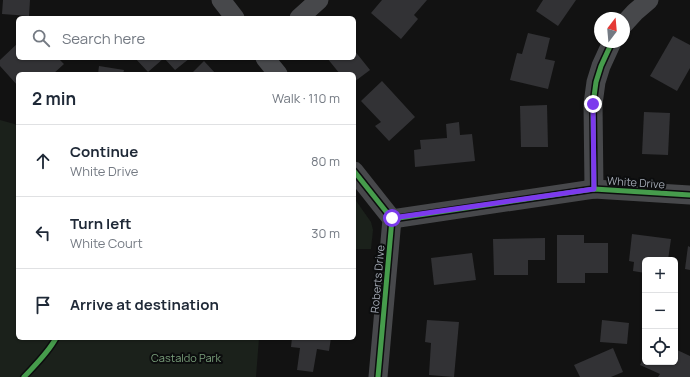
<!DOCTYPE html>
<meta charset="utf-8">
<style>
:root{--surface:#fff;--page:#f6f6f7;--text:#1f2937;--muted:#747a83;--line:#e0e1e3}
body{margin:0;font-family:Manrope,sans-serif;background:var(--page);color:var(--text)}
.controls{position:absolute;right:12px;bottom:12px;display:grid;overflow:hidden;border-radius:6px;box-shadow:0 1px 3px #0004}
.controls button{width:36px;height:36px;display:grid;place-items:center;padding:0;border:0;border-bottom:1px solid var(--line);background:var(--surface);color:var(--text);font:20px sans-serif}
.compass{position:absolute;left:594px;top:12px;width:36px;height:36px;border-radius:50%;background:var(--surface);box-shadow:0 1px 3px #0004;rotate:16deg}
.stop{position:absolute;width:12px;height:12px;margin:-9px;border:3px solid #7c3aed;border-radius:50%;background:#fff}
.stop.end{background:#7c3aed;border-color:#fff;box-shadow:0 1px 4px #0008}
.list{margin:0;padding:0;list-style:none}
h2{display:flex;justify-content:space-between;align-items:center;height:52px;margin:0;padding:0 16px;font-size:17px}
h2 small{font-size:13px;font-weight:400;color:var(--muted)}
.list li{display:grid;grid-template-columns:26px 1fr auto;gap:12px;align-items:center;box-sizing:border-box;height:72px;padding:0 16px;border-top:1px solid var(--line)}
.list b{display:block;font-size:15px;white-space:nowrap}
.list p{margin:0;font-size:13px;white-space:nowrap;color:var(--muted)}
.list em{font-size:13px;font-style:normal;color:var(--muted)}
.icon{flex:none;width:22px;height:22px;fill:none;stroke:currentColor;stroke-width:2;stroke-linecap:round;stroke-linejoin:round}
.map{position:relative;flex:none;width:690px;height:377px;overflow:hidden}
.search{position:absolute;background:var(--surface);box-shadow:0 1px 3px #0004;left:16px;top:16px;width:340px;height:44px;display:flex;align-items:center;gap:10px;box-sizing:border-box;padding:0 14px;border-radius:6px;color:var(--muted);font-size:15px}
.panel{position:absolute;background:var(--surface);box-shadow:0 1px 3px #0004;left:16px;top:72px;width:340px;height:268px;border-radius:6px}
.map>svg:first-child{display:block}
</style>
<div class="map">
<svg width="690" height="377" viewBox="0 0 690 377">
<rect width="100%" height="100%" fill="#121212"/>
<g fill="#1b211b">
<path d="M0,120L18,125V338H259L256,377H0Z"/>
<path d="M354,198L371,222L373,230L371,249H354Z"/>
</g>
<g fill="#323235">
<path d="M3,0H30L29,16L2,14Z"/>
<path d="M382,0H427L414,15L418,19L401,39L371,13Z"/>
<path d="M543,0H576L558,26L536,11Z"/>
<path d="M528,33L550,38L545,59L555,61L548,89L510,80L517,53L522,54Z"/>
<path d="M673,36L690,45V68L677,91L650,76Z"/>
<path d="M18,43V58H35L36,60L38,58H58L64,64L53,74H18V86L0,66V60Z"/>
<path d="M354,50L370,70L354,82V74H340L327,58H354Z"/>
<path d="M135,58H190L175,70L164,58L148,72Z"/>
<path d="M204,61L216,74H191Z"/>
<path d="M99,66L124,70L123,74H98Z"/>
<path d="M382,81L415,117L389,141L375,126L381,122L361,101Z"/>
<path d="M547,105L548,147H521L520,106Z"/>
<path d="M644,112L670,113L668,155L642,154Z"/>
<path d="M459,122L460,135L472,134L475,161L415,167L414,150L421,149L420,140L447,138L446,124Z"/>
<path d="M632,234L671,239L668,260H645V273L633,271L634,262L629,261Z"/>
<path d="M557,235H584V243H608V273H585V283H557Z"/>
<path d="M545,238V260H528V275H494L493,239Z"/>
<path d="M688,246L690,247V270L685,269Z"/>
<path d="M472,253L476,280L434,285L431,258Z"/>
<path d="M427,320L459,322L454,377L429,375L431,343L425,342Z"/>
<path d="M602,320L629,323L627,344L600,342Z"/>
<path d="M292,338H331L329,351L317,349L313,372L297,370L300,348L291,347Z"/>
<path d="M613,348L623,372L611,377H580L574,365Z"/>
<path d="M675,349L690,356V377H658L660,374L640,365L645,355V362H675Z"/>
</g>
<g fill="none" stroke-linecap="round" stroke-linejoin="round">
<g stroke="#47484b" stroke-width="19">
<path d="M221,0L235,18"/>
<path d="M299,18L319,0"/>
<path d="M624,24L635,12L649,0"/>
<path d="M265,58L278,74"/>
<path d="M354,171L392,219L378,377"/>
<path d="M594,189L593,104L596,82L601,66L612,42"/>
<path d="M392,219L594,189L690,195"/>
</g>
<defs>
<g id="cycleway">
<path d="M354,171L392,219L378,377"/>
<path d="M594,189L593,104L596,82L601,66L612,42"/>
<path d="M392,219L594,189L690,195"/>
<path d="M24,377C35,365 48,353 56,338"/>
</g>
</defs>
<use href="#cycleway" stroke="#0c0d0e" stroke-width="8"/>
<use href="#cycleway" stroke="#469c4c" stroke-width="5"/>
</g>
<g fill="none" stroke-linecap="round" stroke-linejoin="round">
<path stroke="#7c3aed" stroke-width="5" d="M392,218L594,189L593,104"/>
</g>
<g text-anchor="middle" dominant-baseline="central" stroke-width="4" stroke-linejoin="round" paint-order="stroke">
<g font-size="11" fill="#a3a9b4" stroke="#0c0d0e">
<text transform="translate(636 182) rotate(4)">White Drive</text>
<text transform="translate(377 279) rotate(-85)">Roberts Drive</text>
</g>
<g font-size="11" fill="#7a9f7b" stroke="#0c0d0e">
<text x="186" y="357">Castaldo Park</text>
</g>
</g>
</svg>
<div class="controls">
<button>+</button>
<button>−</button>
<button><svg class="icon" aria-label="locate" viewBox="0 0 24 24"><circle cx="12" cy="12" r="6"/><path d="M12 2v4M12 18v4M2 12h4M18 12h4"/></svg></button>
</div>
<svg class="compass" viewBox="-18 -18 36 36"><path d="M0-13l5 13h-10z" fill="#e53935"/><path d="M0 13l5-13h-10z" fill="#747a83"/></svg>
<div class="stop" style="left:392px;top:218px"></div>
<div class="stop end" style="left:593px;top:104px"></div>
<div class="search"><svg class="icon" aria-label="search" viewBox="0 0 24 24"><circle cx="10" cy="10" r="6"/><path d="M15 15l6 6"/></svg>Search here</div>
<section class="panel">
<h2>2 min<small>Walk · 110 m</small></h2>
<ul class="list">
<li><svg class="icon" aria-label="ahead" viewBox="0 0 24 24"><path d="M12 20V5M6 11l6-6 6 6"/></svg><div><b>Continue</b><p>White Drive</p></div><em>80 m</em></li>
<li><svg class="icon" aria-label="left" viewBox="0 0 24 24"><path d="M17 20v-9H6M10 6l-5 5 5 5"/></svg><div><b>Turn left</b><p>White Court</p></div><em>30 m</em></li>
<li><svg class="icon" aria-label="arrive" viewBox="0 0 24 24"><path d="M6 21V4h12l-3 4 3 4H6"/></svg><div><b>Arrive at destination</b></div></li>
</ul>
</section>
</div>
